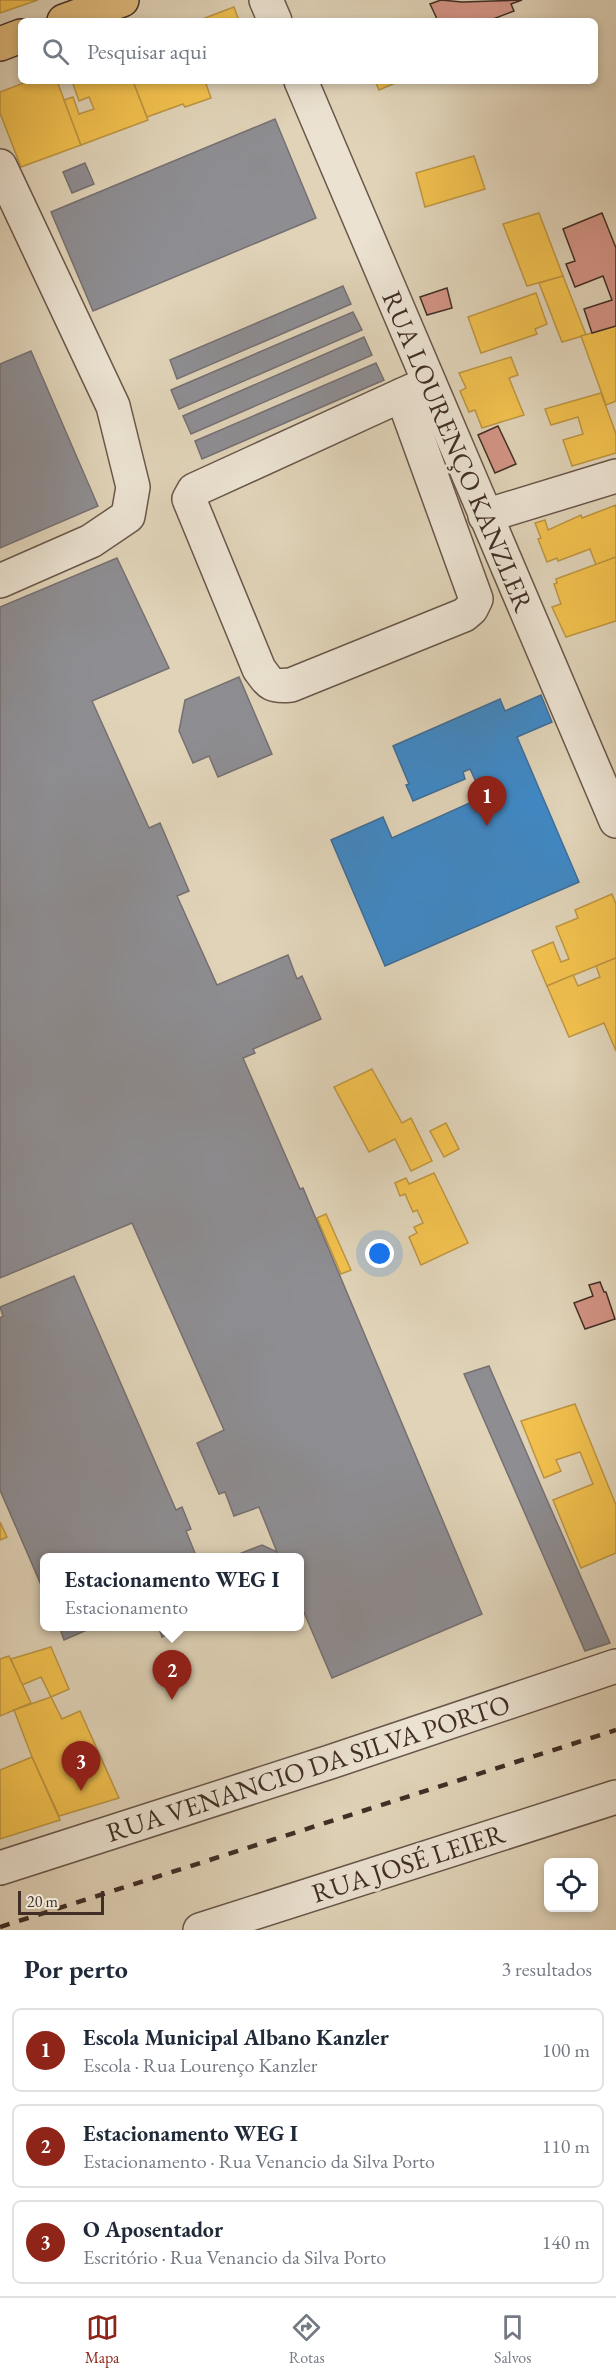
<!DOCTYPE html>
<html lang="pt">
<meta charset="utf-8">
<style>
:root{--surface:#fff;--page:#f6f6f7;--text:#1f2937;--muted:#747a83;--line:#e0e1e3;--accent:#8f2418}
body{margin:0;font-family:"EB Garamond",serif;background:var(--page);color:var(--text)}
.controls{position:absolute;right:18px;bottom:18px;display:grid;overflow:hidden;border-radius:9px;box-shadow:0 3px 9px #0003}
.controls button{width:54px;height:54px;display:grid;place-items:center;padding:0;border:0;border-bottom:2px solid var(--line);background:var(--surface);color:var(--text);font:30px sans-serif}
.scale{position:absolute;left:18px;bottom:15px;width:86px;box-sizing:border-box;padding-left:6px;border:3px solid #412e26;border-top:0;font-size:16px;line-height:21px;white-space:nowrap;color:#412e26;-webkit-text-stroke:4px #ebe2d1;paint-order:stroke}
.you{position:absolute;left:380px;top:1254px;width:21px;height:21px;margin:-15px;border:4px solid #fff;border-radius:50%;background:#1a73e8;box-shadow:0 0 0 9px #1a73e833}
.badge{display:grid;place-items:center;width:39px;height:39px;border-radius:50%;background:var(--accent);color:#fff;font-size:20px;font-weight:700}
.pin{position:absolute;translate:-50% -50px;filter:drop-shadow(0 2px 3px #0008)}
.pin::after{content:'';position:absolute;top:32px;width:21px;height:18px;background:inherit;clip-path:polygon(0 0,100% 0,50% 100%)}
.popup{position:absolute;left:40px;top:1553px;width:264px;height:78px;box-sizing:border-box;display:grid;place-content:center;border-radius:9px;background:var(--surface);filter:drop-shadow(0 2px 4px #0005);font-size:20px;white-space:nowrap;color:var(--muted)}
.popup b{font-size:22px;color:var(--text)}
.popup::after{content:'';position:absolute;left:50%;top:100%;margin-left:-12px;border:12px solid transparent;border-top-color:var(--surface)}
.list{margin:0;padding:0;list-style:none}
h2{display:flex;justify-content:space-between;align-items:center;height:78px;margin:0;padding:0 24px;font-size:26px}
h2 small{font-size:20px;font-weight:400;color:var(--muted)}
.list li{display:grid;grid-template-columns:39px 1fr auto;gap:18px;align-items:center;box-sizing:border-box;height:84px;margin:0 12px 12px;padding:0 12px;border:2px solid var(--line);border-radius:9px}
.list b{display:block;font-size:22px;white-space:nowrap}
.list p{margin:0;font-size:20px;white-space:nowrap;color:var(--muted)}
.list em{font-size:20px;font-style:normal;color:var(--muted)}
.icon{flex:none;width:33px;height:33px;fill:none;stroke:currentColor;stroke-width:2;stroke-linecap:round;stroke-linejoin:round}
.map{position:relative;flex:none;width:616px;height:1930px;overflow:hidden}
.search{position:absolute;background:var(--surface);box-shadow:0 3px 9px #0003;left:18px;right:18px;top:18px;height:66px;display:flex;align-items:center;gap:15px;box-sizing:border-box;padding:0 21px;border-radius:9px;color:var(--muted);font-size:22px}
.sheet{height:366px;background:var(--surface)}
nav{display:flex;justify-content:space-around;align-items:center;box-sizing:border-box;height:84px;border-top:2px solid var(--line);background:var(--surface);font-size:16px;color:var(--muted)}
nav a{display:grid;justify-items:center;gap:3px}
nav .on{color:var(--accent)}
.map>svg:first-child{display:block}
</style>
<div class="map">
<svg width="616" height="1930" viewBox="0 0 616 1930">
<rect width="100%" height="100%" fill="#e0d3b8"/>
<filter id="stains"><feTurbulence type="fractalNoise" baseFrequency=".00333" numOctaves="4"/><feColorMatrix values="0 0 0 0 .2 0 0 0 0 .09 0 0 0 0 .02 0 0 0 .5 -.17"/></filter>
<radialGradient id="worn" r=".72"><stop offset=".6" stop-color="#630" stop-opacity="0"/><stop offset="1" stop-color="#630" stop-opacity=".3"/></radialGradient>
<g fill="#f2c14e" stroke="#bd9542" stroke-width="1.5">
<path d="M0,0H38L0,13Z"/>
<path d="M234,7L239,21H197Z"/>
<path d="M29,81H57L81,145L21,167L0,113V92Z"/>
<path d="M74,81H133L148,120L81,145L64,100L73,97L79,114L94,109L89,97L79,101L73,84Z"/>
<path d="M133,81H205L211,98L185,107L183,104L147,117Z"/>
<path d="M375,81H400L379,90Z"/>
<path d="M474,156L485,189L425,207L416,173Z"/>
<path d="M539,213L563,276L527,286L503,224Z"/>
<path d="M563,276L586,335L562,342L539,283Z"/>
<path d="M536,293L547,324L535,329L537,334L481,353L468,317Z"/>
<path d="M616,326V401L606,405L581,336Z"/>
<path d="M511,357L518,375L509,378L524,415L482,428L475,410L469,412L460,391L466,388L459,373Z"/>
<path d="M601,393L616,434V453L572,466L563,440L583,434L578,417L551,425L545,409Z"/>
<path d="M616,505V557L596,565L590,549L558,561L557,558L547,562L538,539L541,538L535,523L545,520L548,530L581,515L582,518Z"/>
<path d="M616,557V621L566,637L552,607L561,604L554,584L557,583L556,579Z"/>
<path d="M612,894L616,904V958L547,986L532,951L553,942L561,962L569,959L556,927L578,918L575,910Z"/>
<path d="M616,958V1051L604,1023L569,1037L547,986L573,975L578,986L600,977L596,966Z"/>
<path d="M372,1069L402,1123L411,1118L432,1161L411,1171L395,1139L369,1152L334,1087Z"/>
<path d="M446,1123L459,1149L444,1157L430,1131Z"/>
<path d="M434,1173L468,1243L421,1265L409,1237L417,1233L414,1227L423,1223L417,1210L413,1212L405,1194L400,1196L395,1183L406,1178L409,1184Z"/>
<path d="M326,1214L351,1270L341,1274L317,1218Z"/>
<path d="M575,1404L616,1505V1553L581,1568L553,1500L593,1484L580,1452L556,1460L561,1471L544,1478L521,1421Z"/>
<path d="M0,1522L7,1537L0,1540Z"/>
<path d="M51,1647L69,1689L51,1697L41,1677L22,1685L11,1659Z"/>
<path d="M9,1656L31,1703L0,1716V1659Z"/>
<path d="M51,1697L62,1719L80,1711L119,1798L59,1816L32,1757L14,1710Z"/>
<path d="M32,1757L60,1820L0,1839V1770Z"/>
</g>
<path fill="#3f88c5" stroke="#406d95" stroke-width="1.5" d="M541,695L552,722L517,737L579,882L385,966L331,840L383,817L392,838L483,797L470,769L463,772L465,779L413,801L406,785L409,784L393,746L500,699L505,711Z"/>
<g fill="#8d8d92" stroke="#767072" stroke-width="1.5">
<path d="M275,119L316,218L93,311L51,212Z"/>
<path d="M85,163L94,184L72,193L63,172Z"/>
<path d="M343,286L351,304L177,379L170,360Z"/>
<path d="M353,312L362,330L179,409L171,390Z"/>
<path d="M364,337L372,355L191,434L183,416Z"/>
<path d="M31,351L98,506L0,548V364Z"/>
<path d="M376,363L384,380L202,459L195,441Z"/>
<path d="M117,558L169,668L92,701L149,828L160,823L189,891L177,896L217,985L288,955L297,979L302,976L321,1019L253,1049L255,1053L243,1058L300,1189L303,1188L482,1614L332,1678L300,1603V1558H229L262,1545L277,1552L259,1507L234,1516L225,1492L219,1494L197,1443L224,1430L132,1223L0,1278V607Z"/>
<path d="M239,677L272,754L218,777L209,756L193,763L179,731L185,700Z"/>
<path d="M74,1276L176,1510L182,1507L191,1529L186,1531L197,1558H45V1594L0,1490V1318L3,1316L0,1307Z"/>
<path d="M489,1366L547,1500L610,1643L585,1651L464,1374Z"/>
<path d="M59,1626H96L64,1640Z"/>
<path d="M158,1626H186L162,1637Z"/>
</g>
<g fill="#d39485" stroke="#412e26" stroke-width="1.5">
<path d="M441,0L462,2L522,0L511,4L514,11L488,21H438L430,4Z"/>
<path d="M602,213L616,248V326L592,333L584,309L612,300L603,276L575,287L566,264L575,261L563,229Z"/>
<path d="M447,288L452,308L427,315L420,297Z"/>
<path d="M498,426L516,464L495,473L478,435Z"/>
<path d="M600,1282L604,1292H606L615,1319L585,1329L574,1303L593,1296L589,1285Z"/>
</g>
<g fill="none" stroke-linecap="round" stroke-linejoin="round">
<defs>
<g id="minor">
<path d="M266,0L275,21"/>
<path d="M301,81L616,821"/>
<path d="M0,166L113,406L133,487L128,516L91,541L0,581"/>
<path d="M402,395L476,599L471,609L464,615L291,685C271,687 270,684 259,669L189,499L194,490L402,395L429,383"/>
<path d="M485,516L616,476"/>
<path d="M0,1868L330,1762L616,1666"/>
<path d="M200,1930L616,1797"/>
</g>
<g id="major">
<path d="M64,21L122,0"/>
<path d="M0,44L21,36"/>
</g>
</defs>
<use href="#minor" stroke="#69574a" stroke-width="36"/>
<use href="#major" stroke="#412e26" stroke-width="36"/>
<use href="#minor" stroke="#ebe2d1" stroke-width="33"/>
<use href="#major" stroke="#e0ba7c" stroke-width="33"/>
<path stroke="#412e26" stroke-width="4.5" stroke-dasharray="10 10" stroke-linecap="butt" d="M0,1927L616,1730"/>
</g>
<g text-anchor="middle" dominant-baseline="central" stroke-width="6" stroke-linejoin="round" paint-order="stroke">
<g font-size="27" fill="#412e26" stroke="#ebe2d1">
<text transform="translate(458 451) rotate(67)">RUA LOURENÇO KANZLER</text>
<text transform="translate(308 1768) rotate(-18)">RUA VENANCIO DA SILVA PORTO</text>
<text transform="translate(408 1863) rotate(-18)">RUA JOSÉ LEIER</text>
</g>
</g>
<rect width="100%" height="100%" filter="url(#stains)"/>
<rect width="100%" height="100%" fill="url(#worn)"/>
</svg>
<div class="controls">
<button><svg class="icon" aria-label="locate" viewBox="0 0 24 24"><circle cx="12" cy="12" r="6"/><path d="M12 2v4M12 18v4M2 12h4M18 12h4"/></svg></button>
</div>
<div class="scale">20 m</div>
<div class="you"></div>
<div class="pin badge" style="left:487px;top:826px">1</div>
<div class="pin badge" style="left:172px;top:1700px">2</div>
<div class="popup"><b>Estacionamento WEG I</b>Estacionamento</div>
<div class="pin badge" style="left:81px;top:1791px">3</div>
<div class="search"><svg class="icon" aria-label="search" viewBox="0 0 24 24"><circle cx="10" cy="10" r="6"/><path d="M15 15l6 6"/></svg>Pesquisar aqui</div>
</div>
<section class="sheet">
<h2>Por perto<small>3 resultados</small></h2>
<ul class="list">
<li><span class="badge">1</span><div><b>Escola Municipal Albano Kanzler</b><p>Escola · Rua Lourenço Kanzler</p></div><em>100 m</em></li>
<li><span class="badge">2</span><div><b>Estacionamento WEG I</b><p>Estacionamento · Rua Venancio da Silva Porto</p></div><em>110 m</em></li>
<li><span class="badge">3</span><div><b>O Aposentador</b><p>Escritório · Rua Venancio da Silva Porto</p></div><em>140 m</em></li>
</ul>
</section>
<nav>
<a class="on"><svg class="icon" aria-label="map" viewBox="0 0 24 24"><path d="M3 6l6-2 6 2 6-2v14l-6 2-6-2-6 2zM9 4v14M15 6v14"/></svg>Mapa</a>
<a><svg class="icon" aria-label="directions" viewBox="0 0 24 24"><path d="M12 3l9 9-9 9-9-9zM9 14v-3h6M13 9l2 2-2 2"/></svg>Rotas</a>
<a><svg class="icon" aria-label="saved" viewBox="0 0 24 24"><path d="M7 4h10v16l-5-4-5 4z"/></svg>Salvos</a>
</nav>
